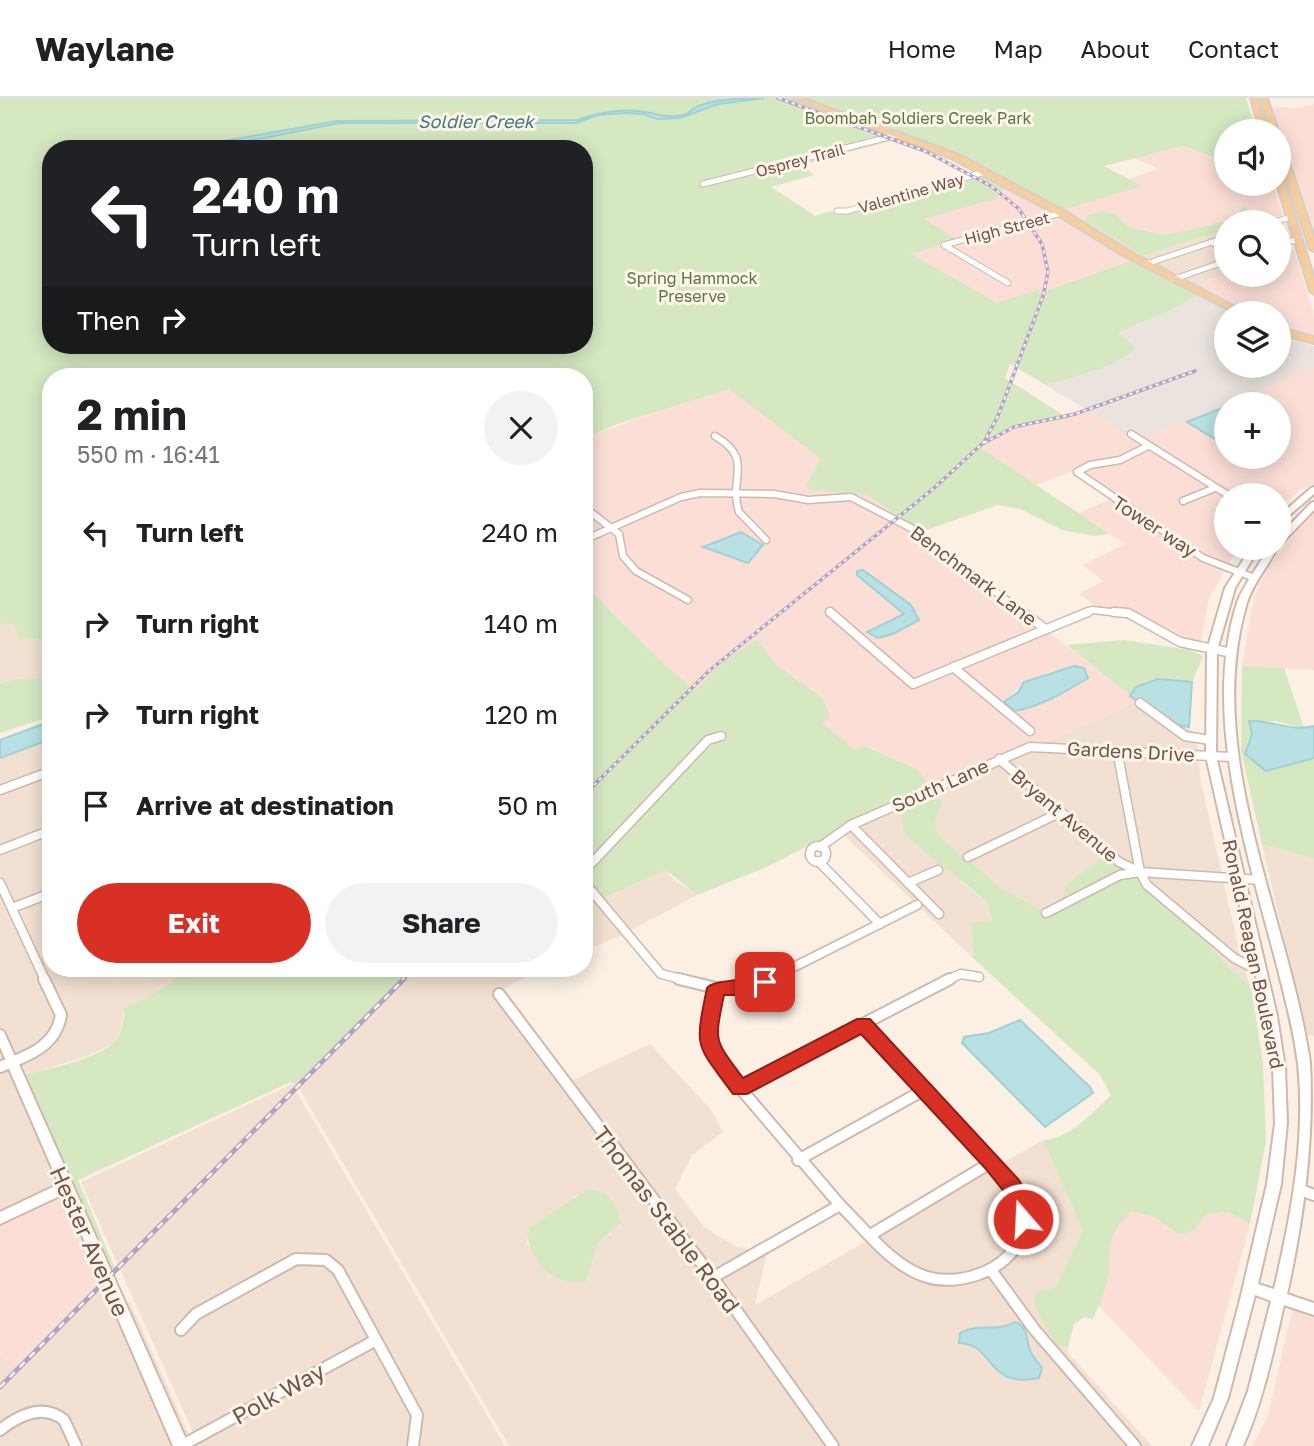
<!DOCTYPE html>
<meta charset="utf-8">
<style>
body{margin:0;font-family:"Golos Text",sans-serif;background:#f2f2f2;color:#202124;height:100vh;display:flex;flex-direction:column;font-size:26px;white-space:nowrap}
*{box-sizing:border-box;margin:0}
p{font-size:23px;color:#757577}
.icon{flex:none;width:38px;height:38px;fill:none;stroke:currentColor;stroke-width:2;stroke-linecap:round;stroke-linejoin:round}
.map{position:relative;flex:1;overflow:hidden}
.details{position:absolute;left:42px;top:270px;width:551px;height:609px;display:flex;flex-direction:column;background:#fff;border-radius:28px;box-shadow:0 4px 18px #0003}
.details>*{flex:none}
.banner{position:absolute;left:42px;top:42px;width:551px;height:214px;border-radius:28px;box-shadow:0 4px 18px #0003;background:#202124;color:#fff;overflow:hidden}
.tools{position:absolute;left:1214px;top:21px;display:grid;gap:14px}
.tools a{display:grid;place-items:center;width:77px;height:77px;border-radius:50%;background:#fff;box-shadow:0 4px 18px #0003;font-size:35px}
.pin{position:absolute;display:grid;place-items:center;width:60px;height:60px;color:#fff;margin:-30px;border-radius:14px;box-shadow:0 4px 10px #0006}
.me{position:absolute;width:77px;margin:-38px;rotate:341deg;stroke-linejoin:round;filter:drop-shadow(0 0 5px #0008)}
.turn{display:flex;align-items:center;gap:24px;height:147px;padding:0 35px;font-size:32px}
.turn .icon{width:91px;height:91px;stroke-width:2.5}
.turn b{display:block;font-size:49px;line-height:60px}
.then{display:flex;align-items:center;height:66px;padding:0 35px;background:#0003;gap:14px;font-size:26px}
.round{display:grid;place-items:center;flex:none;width:74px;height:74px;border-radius:37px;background:#f2f2f2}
.headline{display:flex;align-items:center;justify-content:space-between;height:119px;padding:0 35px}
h1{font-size:42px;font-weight:700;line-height:52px}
.cta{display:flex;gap:14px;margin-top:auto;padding:14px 35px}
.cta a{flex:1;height:80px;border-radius:42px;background:#d93025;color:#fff;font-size:28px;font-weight:700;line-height:80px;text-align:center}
.cta a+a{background:#f2f2f2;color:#202124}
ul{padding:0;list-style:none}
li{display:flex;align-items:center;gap:21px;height:91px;padding:0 35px}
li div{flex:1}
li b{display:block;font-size:26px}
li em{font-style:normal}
header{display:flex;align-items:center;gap:42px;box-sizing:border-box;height:98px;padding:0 35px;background:#fff;border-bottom:2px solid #e0e0e0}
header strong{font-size:33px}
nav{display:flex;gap:38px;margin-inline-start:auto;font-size:24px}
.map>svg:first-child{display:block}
</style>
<header>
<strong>Waylane</strong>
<nav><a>Home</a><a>Map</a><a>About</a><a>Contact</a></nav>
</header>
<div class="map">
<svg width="1314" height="1348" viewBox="0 0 1314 1348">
<rect width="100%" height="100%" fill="#fbf0e3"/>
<g fill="#f2e1d2" fill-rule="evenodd">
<path d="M 1227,131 L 1227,176 L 1195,187 L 1139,160 Z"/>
<path d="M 9,523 L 13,525 L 20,541 L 51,542 L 51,580 L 16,581 L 0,586 L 0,526 Z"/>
<path d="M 1138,603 L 1169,626 L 1189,629 L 1197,648 L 1201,684 L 1242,865 L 1251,889 L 1228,869 L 1187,822 L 1101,760 L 1090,769 L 1061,810 L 1047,815 L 1003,791 L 938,737 L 935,724 L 942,705 L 932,696 Z"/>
<path d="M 51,641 L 51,870 L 185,870 L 176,881 L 155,895 L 124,910 L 120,933 L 114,945 L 90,957 L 23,978 L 60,1088 L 0,1115 L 0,660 Z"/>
<path d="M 901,709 L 963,786 L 988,805 L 992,823 L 972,849 L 973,860 L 842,735 L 878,710 Z"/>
<path d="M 1262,746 L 1314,761 L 1314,938 L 1307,937 Z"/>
<path d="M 666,772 L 673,781 L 697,797 L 618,839 L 585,852 L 584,808 Z"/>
<path d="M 436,870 L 544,870 L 495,895 L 562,987 L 650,946 L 711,1012 L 723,1034 L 692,1057 L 675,1091 L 704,1129 L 737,1149 L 767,1155 L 755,1207 L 1043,1042 L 1083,1132 L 1055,1190 L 1057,1247 L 1068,1249 L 1068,1255 L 1152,1348 L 509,1348 L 298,989 L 402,884 ZM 577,1097 L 612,1135 L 597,1145 L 592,1154 L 537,1159 L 527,1146 L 529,1130 L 555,1116 ZM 1015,1224 L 1026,1234 L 1031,1255 L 1042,1270 L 1003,1278 L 982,1256 L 967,1245 L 984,1229 L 1002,1231 Z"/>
<path d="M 292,986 L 505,1348 L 199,1348 L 81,1084 Z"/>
<path d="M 104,1186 L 175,1348 L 0,1348 L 0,1257 L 17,1267 Z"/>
<path d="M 130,1204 L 194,1348 L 186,1348 L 124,1208 Z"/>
</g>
<g fill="#fbdfd7" fill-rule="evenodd">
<path d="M 1314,6 L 1314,129 L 1272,9 L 1298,10 Z"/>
<path d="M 1183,48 L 1219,63 L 1227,61 L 1227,86 L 1273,86 L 1283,117 L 1260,120 L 1257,115 L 1241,117 L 1217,126 L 1165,137 L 1129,129 L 1120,121 L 1137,155 L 1144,158 L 1139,160 L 1060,113 L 1140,88 L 1128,81 L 1159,71 L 1134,60 Z"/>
<path d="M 1012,90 L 1136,161 L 1001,208 L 909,155 L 916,117 Z"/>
<path d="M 1294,152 L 1314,216 L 1314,238 L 1279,229 L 1279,215 L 1251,215 L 1195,187 L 1227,176 L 1279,177 L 1279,157 Z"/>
<path d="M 1314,269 L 1314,386 L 1302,391 L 1279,408 L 1279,397 L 1227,397 L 1227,450 L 1238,450 L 1209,500 L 1201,543 L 1177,541 L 1123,513 L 1094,508 L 1079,495 L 1104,483 L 1082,467 L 1126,446 L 1078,415 L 1114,400 L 1073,373 L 1035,387 L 981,351 L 988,342 L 1018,329 L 1089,314 L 1135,342 L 1187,324 L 1215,341 L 1227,332 L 1227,359 L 1279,359 L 1279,306 L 1229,306 Z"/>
<path d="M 733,290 L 822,360 L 806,387 L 871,397 L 1138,603 L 932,696 L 917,671 L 866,648 L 855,652 L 821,625 L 823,620 L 798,581 L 775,565 L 757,541 L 725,562 L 695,592 L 656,559 L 585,485 L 584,340 L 705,296 ZM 863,472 L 911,507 L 918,522 L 893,536 L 878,540 L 868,534 L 905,516 ZM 1052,573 L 1087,580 L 1027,611 L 1014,613 L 1005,603 L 1024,584 Z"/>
<path d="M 1314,414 L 1314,572 L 1242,568 L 1254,499 L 1269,467 Z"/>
<path d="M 63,1094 L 104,1186 L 17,1267 L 0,1257 L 0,1124 Z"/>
<path d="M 1132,1113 L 1154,1119 L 1179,1137 L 1193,1133 L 1207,1116 L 1228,1114 L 1250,1126 L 1199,1313 L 1098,1207 L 1107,1184 L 1108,1149 L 1118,1124 Z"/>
<path d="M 1293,1208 L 1314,1215 L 1314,1348 L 1252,1348 L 1268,1318 Z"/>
</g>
<path fill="#eae3de" d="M 1199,196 L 1234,215 L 1227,215 L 1227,268 L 1279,268 L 1279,239 L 1314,248 L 1314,269 L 1198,320 L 1135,342 L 1046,287 L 1112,265 L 1121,233 L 1172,212 Z"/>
<g fill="#d5e8c2" fill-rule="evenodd">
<path d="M 0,0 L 792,0 L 843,18 L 834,22 L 890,43 L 802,67 L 814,77 L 771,89 L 815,118 L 831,113 L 836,116 L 983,74 L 1012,90 L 994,95 L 999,100 L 924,121 L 958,142 L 911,156 L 997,205 L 1040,191 L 1039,195 L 1136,161 L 1199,196 L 1172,212 L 1121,233 L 1119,236 L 1135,249 C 1126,267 1066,280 1046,287 L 1010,266 L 1005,280 L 1069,321 C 1039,325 1001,325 982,351 L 1110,436 L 1094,438 L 1062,432 L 1020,411 L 997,407 L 921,434 L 868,397 L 809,392 L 806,387 L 821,361 L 729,291 L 617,326 L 585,340 L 584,278 L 51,278 L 51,542 L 20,541 L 13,525 L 0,526 ZM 51,51 L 584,51 L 584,247 L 51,247 Z"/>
<path d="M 802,0 L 1246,0 L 1256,33 L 1227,33 L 1227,62 L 1222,63 L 1183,48 L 1104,68 L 1142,88 L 1060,113 L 913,39 Z"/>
<path d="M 1243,109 L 1257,115 L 1260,120 L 1246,124 L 1227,124 L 1227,131 L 1144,158 L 1085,123 L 1088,117 L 1102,113 L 1115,116 L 1129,129 L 1165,137 L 1232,122 L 1241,117 L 1239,114 Z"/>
<path d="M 584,485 L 656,559 L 695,592 L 725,562 L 757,541 L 775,565 L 823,601 L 830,618 L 822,625 L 855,652 L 865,648 L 917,671 L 942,705 L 935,724 L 938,737 L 1003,791 L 1047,815 L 1061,810 L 1066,787 L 1101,760 L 1119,765 L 1187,822 L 1228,869 L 1251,889 L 1263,965 L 1266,1043 L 1250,1126 L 1228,1114 L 1207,1116 L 1193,1133 L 1179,1137 L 1154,1119 L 1132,1113 C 1103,1137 1113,1152 1107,1184 C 1104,1196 1098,1209 1093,1221 L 1085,1219 L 1074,1226 L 1068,1249 L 1057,1247 L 1036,1211 L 1035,1195 L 1055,1190 L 1083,1132 L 1043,1042 C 1068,1042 1094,1014 1111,997 L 1100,977 L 973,860 L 972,825 L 992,823 L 988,805 L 904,736 L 901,710 L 878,710 L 842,735 L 811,746 L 769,768 L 697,797 L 666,772 L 585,808 Z"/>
<path d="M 1124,542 L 1190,552 L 1203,558 L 1192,584 C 1171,581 1145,578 1130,597 L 1067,547 Z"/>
<path d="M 1242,568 L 1284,570 L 1304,630 L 1276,623 L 1250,623 L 1252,636 L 1247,644 L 1270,673 L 1314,660 L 1314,761 L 1262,746 L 1241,653 Z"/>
<path d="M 51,580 L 51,618 L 0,635 L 0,586 L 16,581 Z"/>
<path d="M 185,870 L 436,870 L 402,884 L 298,989 L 291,984 L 78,1082 L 116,1173 L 111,1179 L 23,978 C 50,969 90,964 112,946 C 122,938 124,921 124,910 C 146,899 169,890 185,870 Z"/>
<path d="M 587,1092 L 605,1095 L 617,1110 L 621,1125 L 597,1146 L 586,1183 C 558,1194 521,1156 529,1130 Z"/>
</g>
<g fill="#b9e1e3" stroke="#9fd1d5" stroke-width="2">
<path d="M 764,0 L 718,6 L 680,20 L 657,21 L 643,16 L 625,15 L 598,17 L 576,25 L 340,25 L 216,49 L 180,51 L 337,23 L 577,22 C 597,15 616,11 638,13 C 657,15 668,22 687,16 C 699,1 745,0 764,0 Z"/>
<path d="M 1227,308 L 1227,332 L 1215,341 L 1187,324 Z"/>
<path d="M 741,434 L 763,447 L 748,465 L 703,449 Z"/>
<path d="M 863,472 L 911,507 L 919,522 L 893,536 L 878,540 L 867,534 L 904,516 L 857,477 L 857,473 Z"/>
<path d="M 1074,568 L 1084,570 L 1088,580 C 1065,594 1040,609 1014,613 L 1004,604 L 1018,594 L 1024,584 Z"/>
<path d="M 1158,581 L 1192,584 L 1189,629 L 1169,626 L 1130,598 L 1136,589 Z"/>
<path d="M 51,623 L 51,641 L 0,660 L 0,642 Z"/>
<path d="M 1249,623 C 1272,622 1292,634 1314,628 L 1314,660 L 1266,673 L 1245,656 L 1252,636 Z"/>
<path d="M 1020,922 L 1090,989 L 1093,995 L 1045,1029 L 962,945 L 964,939 L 989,935 Z"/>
<path d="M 1015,1224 C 1029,1229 1026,1243 1031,1255 C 1034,1260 1039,1266 1042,1270 L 1039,1280 C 984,1291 996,1246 959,1245 L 960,1235 C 979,1224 997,1235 1015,1224 Z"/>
</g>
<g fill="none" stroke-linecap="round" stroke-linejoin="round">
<g stroke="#ceb9ad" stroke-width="7">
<g id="street-far3">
<path d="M 703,86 L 897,37"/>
<path d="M 837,113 L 847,113 L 985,74"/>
<path d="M 1274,124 L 1291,119"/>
<path d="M 1211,144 L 1227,152"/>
<path d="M 1279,145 L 1298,142"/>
<path d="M 944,147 L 1061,115"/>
<path d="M 944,147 L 1008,185"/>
<path d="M 1146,166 L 1227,139"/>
<path d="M 1174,181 L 1227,163"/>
</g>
</g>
<g stroke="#ceb9ad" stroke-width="9">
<g id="street-far2">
<path d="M 1131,336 L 1228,397"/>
<path d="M 715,338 C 755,361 728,380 739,414 L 766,442"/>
<path d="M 1148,348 L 1120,362 L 1090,367 L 1077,374 L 1203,460 L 1252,479"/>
<path d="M 1183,403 L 1215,390"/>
<path d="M 584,409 L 619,436 L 623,458 L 636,473 L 688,502"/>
<path d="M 584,442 L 681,399 L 700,395 L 774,396 L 808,402 L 851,399 L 911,430 L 1025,516"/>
<path d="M 1083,516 L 1092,512 L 1129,516"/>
</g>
</g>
<g stroke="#ceb9ad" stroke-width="11">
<g id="street-far1">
<path d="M 830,514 L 913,586 L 1088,514"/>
<path d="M 1023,514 L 1044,530"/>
<path d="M 1114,514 L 1128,515 L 1180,544 L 1232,555"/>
<path d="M 953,569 L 1030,633"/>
<path d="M 1140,605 L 1185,638 L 1210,642"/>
<path d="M 1117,652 L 1140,774"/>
<path d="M 999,661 L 1119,764 L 1140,774 L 1147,787 L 1234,860 L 1261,874"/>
<path d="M 0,692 L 51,673"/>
<path d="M 851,727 L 939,816"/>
<circle cx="818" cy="756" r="8"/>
<path d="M 820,749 L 851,727 L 1030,649 L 1231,659"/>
<path d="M 0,752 L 51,732"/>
<path d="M 968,759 L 1059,715"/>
<path d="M 818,763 L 880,826"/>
<path d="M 0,785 L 45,882"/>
<path d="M 908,785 L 938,772"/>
<path d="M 12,810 L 51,795"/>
<path d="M 1046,815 L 1120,777 L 1140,774 L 1261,782"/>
<path d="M 686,882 L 661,876 L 585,785 L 588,769 L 708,642 L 721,638"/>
<path d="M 768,882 L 917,807"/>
<path d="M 947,882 L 961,876 L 979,879"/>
</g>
</g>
<g stroke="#ceb9ad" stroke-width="14">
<g id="street">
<path d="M 679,881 L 716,890 C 706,939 708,951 740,990"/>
<path d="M 716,890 L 746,890 L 772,881"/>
<path d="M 499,896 L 718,1187 L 833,1348"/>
<path d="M 863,926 L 950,881"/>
<path d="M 0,937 L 12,964"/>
<path d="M 0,969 C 27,958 56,949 61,917 L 44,881"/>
<path d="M 798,1062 L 924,992"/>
<path d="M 1301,1092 L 1314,1097"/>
<path d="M 840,1107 L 740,990 L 863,926 L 992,1064 L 872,1136"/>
<path d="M 991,1172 L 1034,1231 L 1135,1348"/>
<path d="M 719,1176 L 840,1107 C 866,1132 891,1168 927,1179 C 967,1191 1031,1164 1022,1114 C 1019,1094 1005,1079 992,1064"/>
<path d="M 181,1232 L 196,1216 L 296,1161 L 326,1162 L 338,1172 L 417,1317 L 413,1348"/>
<path d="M 0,1332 C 19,1317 43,1305 64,1322 L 76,1348"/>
<path d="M 181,1348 L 376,1242"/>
</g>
</g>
<g stroke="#d1b8ab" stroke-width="4">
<g id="secondary">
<path d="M 1314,389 L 1314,396 L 1279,426 L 1279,418 L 1311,390 Z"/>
<path d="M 1314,404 L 1314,412 L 1282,445 L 1279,446 L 1279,438 L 1311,405 Z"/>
<path d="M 1251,450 L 1259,450 L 1235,490 L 1217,552 L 1216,658 L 1277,918 L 1285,970 L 1287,1025 L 1281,1086 L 1258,1186 L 1274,1191 C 1291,1118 1306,1041 1298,966 C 1294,933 1285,900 1277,868 C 1248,757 1201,617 1237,505 C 1243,488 1260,465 1269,450 L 1277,450 C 1269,467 1252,487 1247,505 C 1202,654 1288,817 1310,964 C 1314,1040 1304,1121 1287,1196 L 1314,1205 L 1314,1217 L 1284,1207 C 1273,1255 1263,1303 1243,1348 L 1227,1348 L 1248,1293 L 1271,1203 L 1255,1197 L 1228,1300 L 1208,1348 L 1192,1348 L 1214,1300 L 1239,1206 L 1267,1086 L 1275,1025 L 1273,970 L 1265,918 L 1206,658 L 1207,552 L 1225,490 Z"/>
<path d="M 12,959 L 16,960 L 18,964 L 189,1348 L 173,1348 L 64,1096 L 0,1126 L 0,1114 L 59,1086 L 6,964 L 8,960 Z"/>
</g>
</g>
<g stroke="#d8cfcc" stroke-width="4">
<g id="primary">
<path d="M 792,0 L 801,0 L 959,57 L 1064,113 L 1127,152 L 1246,215 L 1236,215 L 1121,156 L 1058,117 L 953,61 Z"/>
<path d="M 1251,0 L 1257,0 L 1267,33 L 1260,33 Z"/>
<path d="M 1261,0 L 1267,0 L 1278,33 L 1271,33 Z"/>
<path d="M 1279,44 L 1283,46 L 1314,139 L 1314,153 L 1310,151 L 1279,58 Z"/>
<path d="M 1279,79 L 1283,81 L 1314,180 L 1314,196 L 1310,193 L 1277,86 L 1279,86 Z"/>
<path d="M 1279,230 L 1314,239 L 1314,245 L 1279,236 Z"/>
</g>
</g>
<use href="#street-far3" stroke="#fff" stroke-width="5"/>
<use href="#street-far2" stroke="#fff" stroke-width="6"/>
<use href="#street-far1" stroke="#fff" stroke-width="8"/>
<use href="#street" stroke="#fff" stroke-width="10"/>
<use href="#secondary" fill="#fff" fill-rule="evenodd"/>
<use href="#primary" fill="#f7ce9e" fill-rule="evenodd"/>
<g stroke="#b1a3c4" stroke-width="3.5">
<g id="rail-far1">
<path d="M 984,345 L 1014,329 L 1075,316 L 1195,273"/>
<path d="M 584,697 L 710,572 L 933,391 L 984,344 L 998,318 L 1043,198 L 1048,174 L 1042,146 L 1019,111 L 991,88 L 925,53 L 778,0"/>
<path d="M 402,882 L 414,870"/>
</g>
</g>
<g stroke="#b1a3c4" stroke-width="5">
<path id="rail" d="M 0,1289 L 404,881"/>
</g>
<use href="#rail-far1" stroke="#fef4e9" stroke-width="2" stroke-dasharray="3.5" stroke-linecap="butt"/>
<use href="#rail" stroke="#fef4e9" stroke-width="2.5" stroke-dasharray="7" stroke-linecap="butt"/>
</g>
<path fill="#d93025" stroke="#8d1f18" stroke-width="2" d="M 765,877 L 774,884 L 771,889 L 746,897 L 724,897 C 714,945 714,941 743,980 L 857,921 L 870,921 L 1019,1082 C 1026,1096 1038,1113 1031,1128 L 1023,1130 L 1016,1128 L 1005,1095 L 985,1070 L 861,936 L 747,996 L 733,996 C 696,945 694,953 707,890 C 712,882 750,882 765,877 Z"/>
<g text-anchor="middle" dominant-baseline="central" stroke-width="6" stroke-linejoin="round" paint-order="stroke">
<g font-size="16" fill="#577842" stroke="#fef4e9">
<text x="918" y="20">Boombah Soldiers Creek Park</text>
<text x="692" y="180">Spring Hammock<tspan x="692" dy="18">Preserve</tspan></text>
</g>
<g font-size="16" fill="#72554a" stroke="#fef4e9">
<text transform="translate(800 62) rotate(-15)">Osprey Trail</text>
<text transform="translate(911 95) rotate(-16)">Valentine Way</text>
<text transform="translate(1007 130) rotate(-15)">High Street</text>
</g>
<g font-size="18" font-style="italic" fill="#42797e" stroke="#fef4e9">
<text x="476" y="23">Soldier Creek</text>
</g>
<g font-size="19" fill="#72554a" stroke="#fef4e9">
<text transform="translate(1155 428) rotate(33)">Tower way</text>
<text transform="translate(974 477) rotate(37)">Benchmark Lane</text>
<text transform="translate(1131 653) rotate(3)">Gardens Drive</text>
<text transform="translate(940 687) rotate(-24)">South Lane</text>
<text transform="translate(1065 717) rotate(40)">Bryant Avenue</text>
<text transform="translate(1254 856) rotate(78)">Ronald Reagan Boulevard</text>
</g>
<g font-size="23" fill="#72554a" stroke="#fef4e9">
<text transform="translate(667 1121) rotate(53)">Thomas Stable Road</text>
<text transform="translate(90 1143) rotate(66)">Hester Avenue</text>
<text transform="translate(278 1295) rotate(-29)">Polk Way</text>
</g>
</g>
</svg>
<div class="tools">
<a><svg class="icon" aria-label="sound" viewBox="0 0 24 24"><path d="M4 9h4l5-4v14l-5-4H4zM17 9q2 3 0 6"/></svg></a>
<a><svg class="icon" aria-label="search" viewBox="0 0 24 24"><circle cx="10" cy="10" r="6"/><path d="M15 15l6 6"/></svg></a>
<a><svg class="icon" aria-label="layers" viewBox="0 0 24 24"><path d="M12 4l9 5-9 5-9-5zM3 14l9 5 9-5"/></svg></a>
<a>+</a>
<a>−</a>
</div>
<div class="pin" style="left:765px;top:884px;background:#d93025"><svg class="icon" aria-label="arrive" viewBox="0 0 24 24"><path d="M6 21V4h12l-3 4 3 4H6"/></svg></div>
<svg class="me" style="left:1023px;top:1121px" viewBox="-20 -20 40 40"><circle r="17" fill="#d93025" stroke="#fff" stroke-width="3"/><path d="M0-11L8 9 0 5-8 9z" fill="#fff"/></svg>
<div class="banner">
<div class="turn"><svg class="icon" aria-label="left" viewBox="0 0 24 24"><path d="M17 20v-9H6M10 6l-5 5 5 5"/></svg><div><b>240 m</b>Turn left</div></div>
<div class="then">Then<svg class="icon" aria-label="right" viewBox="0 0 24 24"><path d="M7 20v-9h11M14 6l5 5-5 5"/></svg></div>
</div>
<section class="details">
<div class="headline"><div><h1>2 min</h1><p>550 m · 16:41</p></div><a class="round"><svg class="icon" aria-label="close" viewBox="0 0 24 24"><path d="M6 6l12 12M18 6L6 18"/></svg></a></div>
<ul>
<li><svg class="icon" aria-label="left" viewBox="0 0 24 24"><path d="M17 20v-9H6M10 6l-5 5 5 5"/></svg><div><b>Turn left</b></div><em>240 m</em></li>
<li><svg class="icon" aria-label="right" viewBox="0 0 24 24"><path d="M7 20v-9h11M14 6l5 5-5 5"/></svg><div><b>Turn right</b></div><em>140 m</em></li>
<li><svg class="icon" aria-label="right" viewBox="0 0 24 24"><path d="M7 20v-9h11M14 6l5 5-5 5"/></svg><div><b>Turn right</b></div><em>120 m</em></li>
<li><svg class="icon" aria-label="arrive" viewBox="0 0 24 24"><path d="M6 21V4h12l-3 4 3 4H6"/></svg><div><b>Arrive at destination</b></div><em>50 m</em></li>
</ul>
<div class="cta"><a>Exit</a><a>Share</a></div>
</section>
</div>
